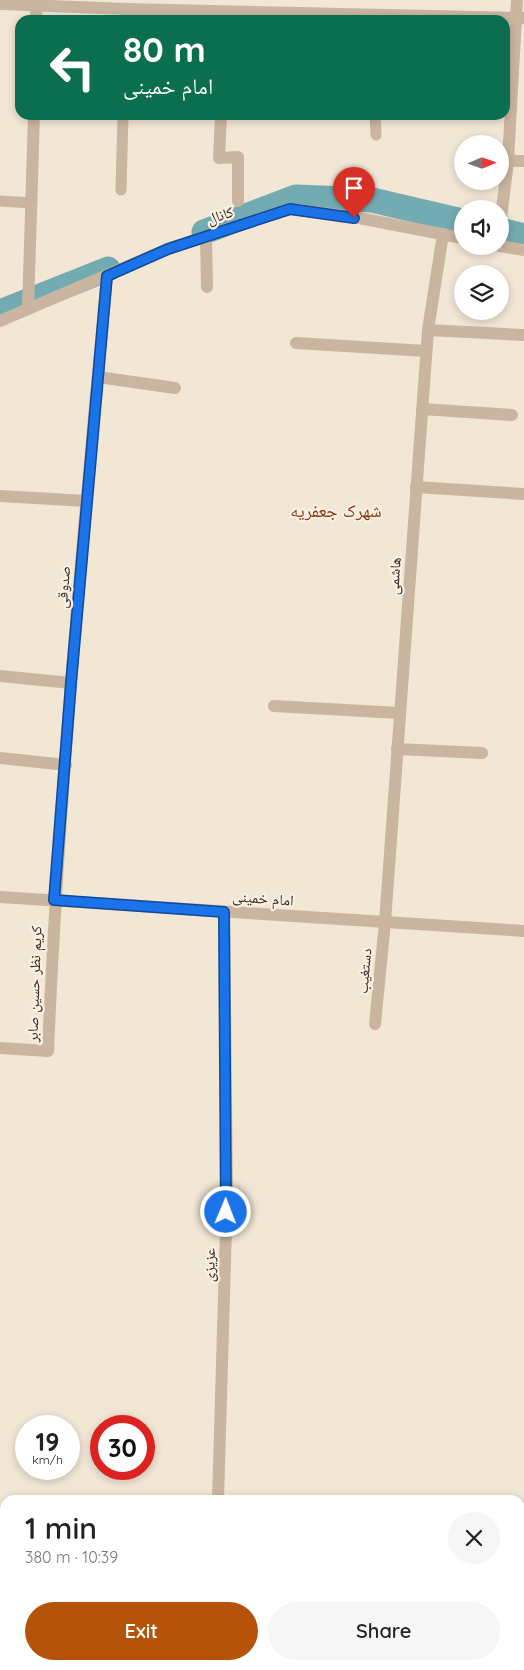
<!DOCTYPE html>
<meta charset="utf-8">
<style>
body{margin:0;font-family:Quicksand,"Noto Naskh Arabic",sans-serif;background:#f6f6f6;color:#222;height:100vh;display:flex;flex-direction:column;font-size:19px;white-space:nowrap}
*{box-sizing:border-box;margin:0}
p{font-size:16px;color:#767676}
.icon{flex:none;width:28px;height:28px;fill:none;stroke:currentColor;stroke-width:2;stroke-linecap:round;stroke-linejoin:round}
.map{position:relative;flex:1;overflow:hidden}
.panel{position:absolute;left:0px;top:1495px;width:525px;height:175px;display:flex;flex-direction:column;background:#fff;border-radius:15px 15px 0 0;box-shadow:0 2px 8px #0003}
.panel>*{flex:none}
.top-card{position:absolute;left:15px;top:15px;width:495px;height:105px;border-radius:15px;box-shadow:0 2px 8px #0003;background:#0b6e4f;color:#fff;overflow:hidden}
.needle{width:32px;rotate:88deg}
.tools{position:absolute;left:454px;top:135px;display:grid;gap:10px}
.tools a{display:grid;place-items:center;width:55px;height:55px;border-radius:50%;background:#fff;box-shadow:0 2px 8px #0003;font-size:25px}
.speed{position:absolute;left:15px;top:1415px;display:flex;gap:10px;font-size:25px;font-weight:700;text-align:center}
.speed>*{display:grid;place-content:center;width:65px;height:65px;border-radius:50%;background:#fff;box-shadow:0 2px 8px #0003;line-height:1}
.speed small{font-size:12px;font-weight:400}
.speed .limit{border:8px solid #d22;background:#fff;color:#111}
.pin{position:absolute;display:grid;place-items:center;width:42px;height:42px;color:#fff;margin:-51px -21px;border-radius:50% 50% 50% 0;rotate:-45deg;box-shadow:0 0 5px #0007}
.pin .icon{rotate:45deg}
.me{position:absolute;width:55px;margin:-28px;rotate:1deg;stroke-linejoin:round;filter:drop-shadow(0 0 4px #0008)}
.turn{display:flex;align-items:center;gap:18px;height:105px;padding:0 25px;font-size:22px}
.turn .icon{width:65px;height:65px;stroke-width:2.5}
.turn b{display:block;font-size:35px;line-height:42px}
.round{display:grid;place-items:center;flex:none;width:52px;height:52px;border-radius:26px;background:#f6f6f6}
.overview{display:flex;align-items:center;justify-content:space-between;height:85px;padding:0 25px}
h1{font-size:30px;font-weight:600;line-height:38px}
.cta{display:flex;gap:10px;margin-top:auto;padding:10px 25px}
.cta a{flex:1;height:58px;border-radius:30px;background:#b45309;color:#fff;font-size:20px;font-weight:600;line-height:58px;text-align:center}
.cta a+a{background:#f6f6f6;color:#222}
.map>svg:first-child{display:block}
</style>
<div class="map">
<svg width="524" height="1670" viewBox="0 0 524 1670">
<rect width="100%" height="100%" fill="#f2e6d5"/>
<path fill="#b0c194" d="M 520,1641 L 524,1641 L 524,1670 L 200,1670 L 238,1665 L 520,1665 Z"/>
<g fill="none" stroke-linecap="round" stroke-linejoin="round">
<g stroke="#72abb1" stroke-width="25">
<path d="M 500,230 L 524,236"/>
<path d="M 204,232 L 296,197 L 372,200 L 462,221"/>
<path d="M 0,312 L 108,269"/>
</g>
<g stroke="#cab6a0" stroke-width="11">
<path d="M 126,20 L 127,9"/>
<path d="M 375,115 L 376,135"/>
<path d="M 121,190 L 123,115"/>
<path d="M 0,201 L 32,203"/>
</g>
<g stroke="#cab6a0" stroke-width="12">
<path d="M 0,4 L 127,9 L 524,18"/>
<path d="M 36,20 L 37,0"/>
<path d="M 221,115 L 219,158 L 238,157 L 238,201"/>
<path d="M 508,161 L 524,161"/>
<path d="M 500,226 L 508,161 L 517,0"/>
<path d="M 206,237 L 207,287"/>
<path d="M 500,246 L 524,250"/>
<path d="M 28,309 L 34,115"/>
<path d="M 0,321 L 168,249 L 290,209 L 354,217 L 462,238"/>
<path d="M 428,330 L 524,335"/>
<path d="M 296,343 L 426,351"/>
<path d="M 98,377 L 175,388"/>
<path d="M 422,409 L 512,415"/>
<path d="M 416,487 L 524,494"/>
<path d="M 0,496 L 87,501"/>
<path d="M 0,676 L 71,683"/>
<path d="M 274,706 L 400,713"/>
<path d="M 397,749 L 482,753"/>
<path d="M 0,758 L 66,765"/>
<path d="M 375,1024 L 385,922 L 428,330 L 443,234"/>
<path d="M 0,1048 L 48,1051 C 59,792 83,534 107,276"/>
<path d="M 218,1500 L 227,1193 L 224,912"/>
<path d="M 212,1670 L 213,1665"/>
</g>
<g stroke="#cab6a0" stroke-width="12">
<path d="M 0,897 L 524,931"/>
<path d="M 520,1568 L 524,1568"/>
<path d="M 520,1613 L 524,1613"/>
<path d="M 0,1617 L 5,1617"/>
<path d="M 0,1664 L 5,1663"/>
</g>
</g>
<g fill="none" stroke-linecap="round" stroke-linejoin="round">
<g stroke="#114b97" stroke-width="12">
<path id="route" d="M 226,1212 L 224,912 L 54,900 L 71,683 L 107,276 L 168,249 L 290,209 L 354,218"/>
</g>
<use href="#route" stroke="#1a73e8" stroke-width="9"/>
</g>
<g text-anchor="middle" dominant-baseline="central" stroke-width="4.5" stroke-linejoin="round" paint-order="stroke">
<g font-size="15" fill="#342a24" stroke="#faf0e1">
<text transform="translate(220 215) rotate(-18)">کانال</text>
<text transform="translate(394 576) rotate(-86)">هاشمی</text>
<text transform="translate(63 587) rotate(-85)">صدوقی</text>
<text transform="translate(263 898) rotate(4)">امام خمینی</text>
<text transform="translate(364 971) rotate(-85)">دستغیب</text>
<text transform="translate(34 984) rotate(-88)">کریم نظر حسین صابر</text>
<text transform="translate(209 1265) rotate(-88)">عزیزی</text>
</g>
<g font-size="18" fill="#883818" stroke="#faf0e1">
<text x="336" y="510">شهرک جعفریه</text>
</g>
</g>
</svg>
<div class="tools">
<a><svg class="needle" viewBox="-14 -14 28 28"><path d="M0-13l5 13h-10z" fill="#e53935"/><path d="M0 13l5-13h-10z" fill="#767676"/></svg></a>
<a><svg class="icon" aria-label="sound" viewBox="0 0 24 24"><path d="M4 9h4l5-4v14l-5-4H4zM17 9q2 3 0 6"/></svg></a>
<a><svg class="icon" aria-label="layers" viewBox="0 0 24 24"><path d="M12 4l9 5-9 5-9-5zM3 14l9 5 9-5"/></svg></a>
</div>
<div class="speed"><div>19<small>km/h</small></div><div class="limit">30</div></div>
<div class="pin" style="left:354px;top:218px;background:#d93025"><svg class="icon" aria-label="arrive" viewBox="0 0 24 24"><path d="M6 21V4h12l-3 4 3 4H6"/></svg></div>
<svg class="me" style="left:226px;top:1212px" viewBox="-20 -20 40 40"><circle r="17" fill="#1a73e8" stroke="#fff" stroke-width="3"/><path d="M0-11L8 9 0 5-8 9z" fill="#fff"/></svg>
<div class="top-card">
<div class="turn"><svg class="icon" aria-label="left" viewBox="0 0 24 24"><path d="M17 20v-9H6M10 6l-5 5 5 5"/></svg><div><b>80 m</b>امام خمینی</div></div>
</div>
<section class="panel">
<div class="overview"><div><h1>1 min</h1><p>380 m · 10:39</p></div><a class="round"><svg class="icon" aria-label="close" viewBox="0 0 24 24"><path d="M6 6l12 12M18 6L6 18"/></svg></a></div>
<div class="cta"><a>Exit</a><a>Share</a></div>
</section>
</div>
